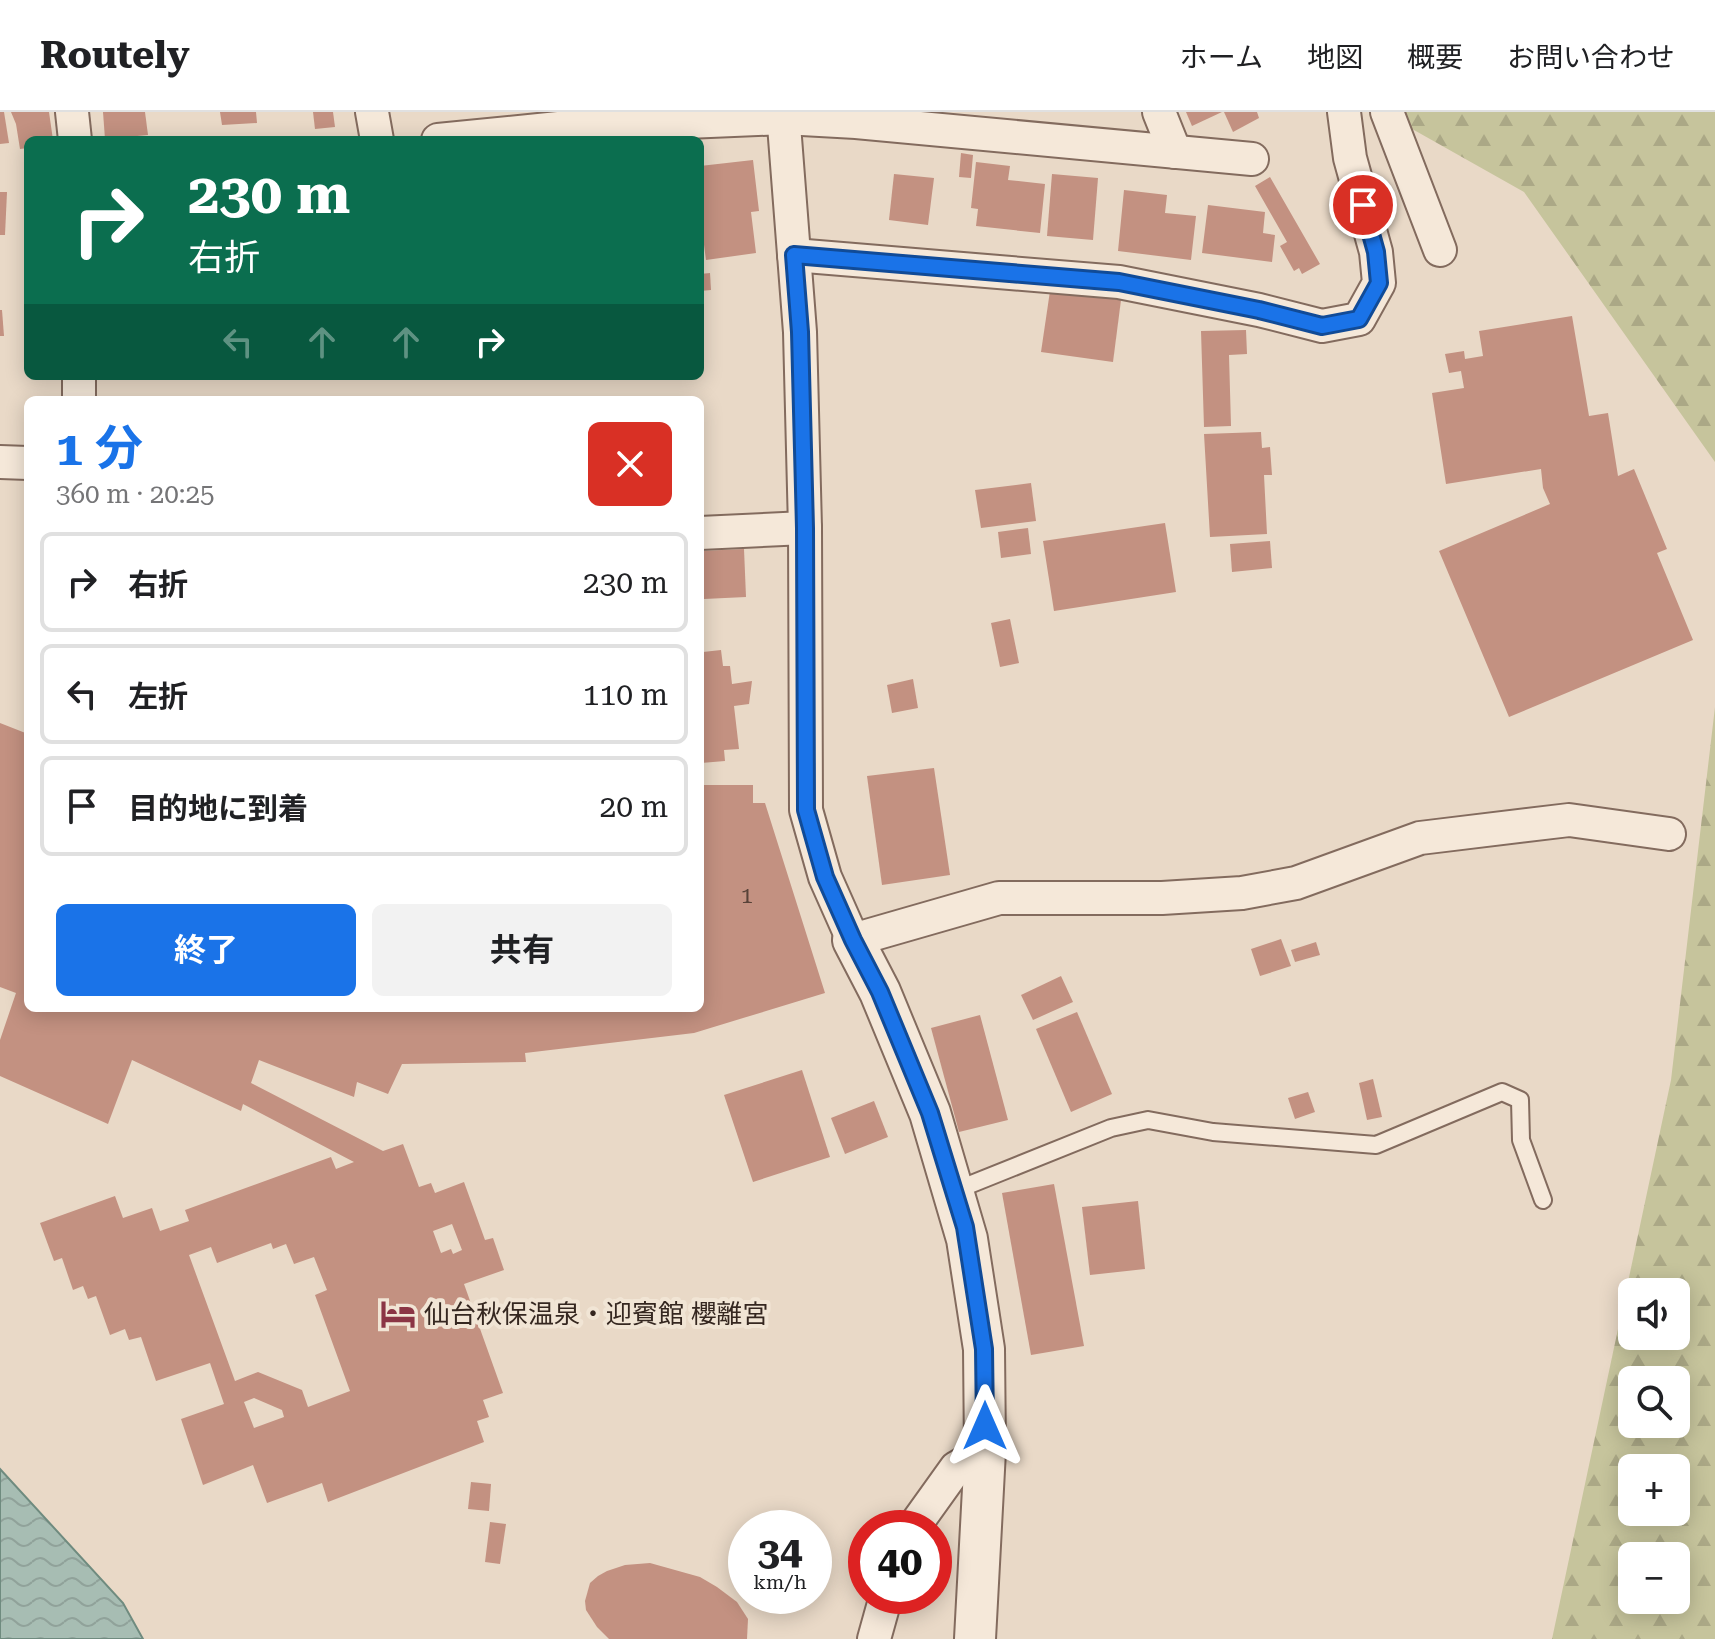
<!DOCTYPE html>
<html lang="ja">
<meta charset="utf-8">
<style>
body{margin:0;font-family:"Roboto Serif","Noto Sans JP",serif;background:#f2f2f2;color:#202124;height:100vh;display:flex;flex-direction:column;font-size:30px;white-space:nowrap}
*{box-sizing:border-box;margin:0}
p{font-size:26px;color:#757577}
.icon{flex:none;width:44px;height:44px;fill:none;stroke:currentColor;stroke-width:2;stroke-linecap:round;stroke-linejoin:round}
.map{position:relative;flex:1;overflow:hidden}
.panel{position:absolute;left:24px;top:284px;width:680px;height:616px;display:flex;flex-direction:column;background:#fff;border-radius:12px;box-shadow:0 4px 20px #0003}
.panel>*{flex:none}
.top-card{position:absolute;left:24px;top:24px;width:680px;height:244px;border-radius:12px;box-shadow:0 4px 20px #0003;background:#0b6e4f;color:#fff;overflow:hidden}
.buttons{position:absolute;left:1618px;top:1166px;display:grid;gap:16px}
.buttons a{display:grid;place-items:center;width:72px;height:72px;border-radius:12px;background:#fff;box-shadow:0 4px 20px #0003;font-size:40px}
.speed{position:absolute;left:728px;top:1398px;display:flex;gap:16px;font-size:40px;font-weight:700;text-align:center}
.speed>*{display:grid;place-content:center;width:104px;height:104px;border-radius:50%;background:#fff;box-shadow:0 4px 20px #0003;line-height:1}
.speed small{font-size:20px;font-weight:400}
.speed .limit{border:12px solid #d22;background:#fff;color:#111}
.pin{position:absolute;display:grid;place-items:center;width:68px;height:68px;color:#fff;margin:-34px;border:4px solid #fff;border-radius:50%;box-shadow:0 2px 8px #0007}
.me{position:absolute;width:88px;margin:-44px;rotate:0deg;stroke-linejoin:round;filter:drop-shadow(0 0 6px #0008)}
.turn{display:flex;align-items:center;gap:28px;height:168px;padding:0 32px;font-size:36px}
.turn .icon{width:104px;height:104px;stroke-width:2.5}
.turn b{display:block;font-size:56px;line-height:68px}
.lanes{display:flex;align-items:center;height:76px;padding:0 32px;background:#0003;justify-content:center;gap:40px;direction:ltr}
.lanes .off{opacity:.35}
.round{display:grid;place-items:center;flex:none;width:84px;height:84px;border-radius:12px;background:#f2f2f2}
.summary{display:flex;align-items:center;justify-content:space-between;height:136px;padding:0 32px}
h1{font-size:48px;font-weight:700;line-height:60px;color:#1a73e8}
.cta{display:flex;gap:16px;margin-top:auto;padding:16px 32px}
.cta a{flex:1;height:92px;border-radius:12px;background:#1a73e8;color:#fff;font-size:32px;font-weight:700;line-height:92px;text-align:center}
.cta a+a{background:#f2f2f2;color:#202124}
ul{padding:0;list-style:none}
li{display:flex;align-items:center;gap:24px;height:100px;margin:0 16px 12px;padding:0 16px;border:4px solid #e0e0e0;border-radius:12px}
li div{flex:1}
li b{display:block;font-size:30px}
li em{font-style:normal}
header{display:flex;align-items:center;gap:48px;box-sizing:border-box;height:112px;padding:0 40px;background:#fff;border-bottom:2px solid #e0e0e0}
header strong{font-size:38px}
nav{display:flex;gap:44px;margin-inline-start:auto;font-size:28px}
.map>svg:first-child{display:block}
</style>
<header>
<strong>Routely</strong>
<nav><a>ホーム</a><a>地図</a><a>概要</a><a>お問い合わせ</a></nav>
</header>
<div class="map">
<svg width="1715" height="1527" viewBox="0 0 1715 1527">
<defs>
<pattern id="forest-firs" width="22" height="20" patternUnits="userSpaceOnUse" patternTransform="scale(2)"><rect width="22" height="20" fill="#c6c49c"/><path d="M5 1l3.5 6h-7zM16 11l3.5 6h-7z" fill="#aba886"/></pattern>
<pattern id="water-waves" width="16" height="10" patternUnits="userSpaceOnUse" patternTransform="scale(2)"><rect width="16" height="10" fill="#a7bdb3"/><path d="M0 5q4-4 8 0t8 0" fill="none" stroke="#90a29a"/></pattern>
</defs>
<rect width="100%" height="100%" fill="#e9d9c7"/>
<g fill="url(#forest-firs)" fill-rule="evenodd">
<path d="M 1382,0 L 1715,0 L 1715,350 L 1524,80 Z"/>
<path d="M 1715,595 L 1715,1527 L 1552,1527 L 1671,968 ZM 1632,1180 L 1676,1180 L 1676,1224 L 1632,1224 ZM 1632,1268 L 1676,1268 L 1676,1312 L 1632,1312 ZM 1632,1356 L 1676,1356 L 1676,1400 L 1632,1400 ZM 1632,1444 L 1676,1444 L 1676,1488 L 1632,1488 Z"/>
</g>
<path fill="url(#water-waves)" stroke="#6f8b7f" stroke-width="2" d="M 0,1357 L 123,1491 L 143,1527 L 0,1527 Z"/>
<g fill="#c39181" fill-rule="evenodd">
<path d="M 0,0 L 4,0 L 9,31 L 0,32 Z"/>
<path d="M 11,0 L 49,0 L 53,28 L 28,28 L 28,36 L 20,37 L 16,12 Z"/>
<path d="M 103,0 L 145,0 L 148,23 L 105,27 Z"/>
<path d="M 220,0 L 256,0 L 257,11 L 222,13 Z"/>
<path d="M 313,0 L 333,0 L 335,15 L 315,17 Z"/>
<path d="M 1186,0 L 1222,0 L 1192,14 Z"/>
<path d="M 1224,0 L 1257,0 L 1259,6 L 1233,20 Z"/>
<path d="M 961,41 L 973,43 L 971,66 L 959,65 Z"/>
<path d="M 753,48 L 759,99 L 751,100 L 756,141 L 706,148 L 700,102 L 700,54 Z"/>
<path d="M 976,50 L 1010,54 L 1008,68 L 1045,72 L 1040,121 L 976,114 L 978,97 L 971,96 Z"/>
<path d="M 894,62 L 934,66 L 928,113 L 889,108 Z"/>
<path d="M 1052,62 L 1098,66 L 1093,128 L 1047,124 Z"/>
<path d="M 1270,65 L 1320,152 L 1302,162 L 1299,156 L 1294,159 L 1280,134 L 1287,130 L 1255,74 Z"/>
<path d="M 1124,78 L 1167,83 L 1165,101 L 1196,104 L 1191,148 L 1118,139 Z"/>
<path d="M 0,80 L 7,80 L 5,123 L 0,123 Z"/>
<path d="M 1208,93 L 1265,100 L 1263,121 L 1275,123 L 1272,150 L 1202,141 Z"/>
<path d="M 710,161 L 711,178 L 700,179 L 700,162 Z"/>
<path d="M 1050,179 L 1121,188 L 1113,250 L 1041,240 Z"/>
<path d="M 0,198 L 2,198 L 4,224 L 0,224 Z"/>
<path d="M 1572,204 L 1589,304 L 1608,301 L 1618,364 L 1634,357 L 1667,437 L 1657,441 L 1693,528 L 1509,605 L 1439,439 L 1550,392 L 1543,376 L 1541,357 L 1446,372 L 1432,281 L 1464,276 L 1461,259 L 1449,261 L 1445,242 L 1464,239 L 1465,247 L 1483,244 L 1479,219 Z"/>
<path d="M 1246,218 L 1247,242 L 1229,243 L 1231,314 L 1204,315 L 1201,219 Z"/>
<path d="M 1261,320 L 1262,336 L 1270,335 L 1272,363 L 1264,363 L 1267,422 L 1210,425 L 1204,322 Z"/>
<path d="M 1031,371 L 1036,409 L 981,416 L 975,378 Z"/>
<path d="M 1165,411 L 1176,480 L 1054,499 L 1043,429 Z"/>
<path d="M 1028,416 L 1031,442 L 1001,446 L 998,420 Z"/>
<path d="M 1270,429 L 1272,456 L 1232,460 L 1230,432 Z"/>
<path d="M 744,437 L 746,485 L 704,487 L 701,439 Z"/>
<path d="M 1010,507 L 1019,551 L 1000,555 L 991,511 Z"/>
<path d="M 700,529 L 702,529 L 703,540 L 721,538 L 723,554 L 730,554 L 732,572 L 752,569 L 749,592 L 734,594 L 739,637 L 724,638 L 725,649 L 701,651 Z"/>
<path d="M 913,567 L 918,596 L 892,601 L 887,573 Z"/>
<path d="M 0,611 L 28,622 L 28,896 L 700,896 L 700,673 L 753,673 L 753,691 L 765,691 L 825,881 L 694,921 L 525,941 L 526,950 L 402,952 L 388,982 L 357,970 L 354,985 L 259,948 L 251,971 L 383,1039 L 403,1032 L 419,1075 L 431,1071 L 435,1081 L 464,1070 L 485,1128 L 493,1126 L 504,1158 L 464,1172 L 503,1281 L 483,1288 L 489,1305 L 477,1309 L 484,1330 L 328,1390 L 322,1371 L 267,1391 L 253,1353 L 203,1373 L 181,1307 L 224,1292 L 210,1251 L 156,1269 L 141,1225 L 129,1228 L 125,1217 L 110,1223 L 96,1184 L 88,1187 L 83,1174 L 73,1178 L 62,1146 L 54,1149 L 40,1111 L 115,1084 L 123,1106 L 152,1096 L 160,1119 L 189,1109 L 185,1098 L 331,1045 L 336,1057 L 354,1050 L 243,992 L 241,999 L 132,948 L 108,1012 L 0,964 L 0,928 L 16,881 L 0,875 ZM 452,1112 L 462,1138 L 453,1142 L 451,1137 L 441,1141 L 433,1119 ZM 271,1131 L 273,1137 L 286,1132 L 294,1152 L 314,1145 L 327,1178 L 315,1183 L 350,1279 L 308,1295 L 302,1278 L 258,1260 L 235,1269 L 189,1143 L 211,1135 L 217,1151 ZM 254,1286 L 282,1298 L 284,1305 L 254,1316 L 244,1290 Z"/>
<path d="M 934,656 L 950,763 L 882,773 L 867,664 Z"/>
<path d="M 1281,827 L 1291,854 L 1260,864 L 1251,837 Z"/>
<path d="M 1316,830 L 1320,843 L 1295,850 L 1291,838 Z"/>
<path d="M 1061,864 L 1073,890 L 1033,908 L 1021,883 Z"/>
<path d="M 1077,900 L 1112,982 L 1071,1000 L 1036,917 Z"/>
<path d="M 980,903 L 1008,1008 L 959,1020 L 931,916 Z"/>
<path d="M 802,958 L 830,1045 L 753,1070 L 724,983 Z"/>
<path d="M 1373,967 L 1382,1005 L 1367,1008 L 1359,971 Z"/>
<path d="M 1308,980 L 1315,1000 L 1295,1007 L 1288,986 Z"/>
<path d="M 874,989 L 888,1025 L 845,1042 L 831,1006 Z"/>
<path d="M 1054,1072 L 1084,1234 L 1031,1243 L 1002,1081 Z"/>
<path d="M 1138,1089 L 1145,1157 L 1090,1163 L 1082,1095 Z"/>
<path d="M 471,1370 L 491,1372 L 489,1399 L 468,1397 Z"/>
<path d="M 490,1410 L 506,1412 L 500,1452 L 485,1450 Z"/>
<path d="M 650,1451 L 700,1465 L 717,1475 L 737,1490 L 748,1507 L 747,1527 L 609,1527 L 597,1515 L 586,1498 L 585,1489 L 590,1471 L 598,1464 L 607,1459 L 625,1453 Z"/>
</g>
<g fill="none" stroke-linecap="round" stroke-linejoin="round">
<g stroke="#836b5e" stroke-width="20">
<path id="service" d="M 954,1079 L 1111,1016 L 1148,1008 L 1213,1020 L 1376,1033 L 1502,980 L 1520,988 L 1521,1028 L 1543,1088"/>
</g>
<g stroke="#836b5e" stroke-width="36">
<g id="minor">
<path d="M 72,0 L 75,28"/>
<path d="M 372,0 L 377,28"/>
<path d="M 783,0 L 800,220 L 805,416 L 806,698 L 825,765 L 853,828 L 999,786 L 1162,786 L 1242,781 L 1296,771 L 1420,726 L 1569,708 L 1669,722"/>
<path d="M 1159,0 L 1175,40"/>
<path d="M 1387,0 L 1440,138"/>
<path d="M 438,28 L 568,15 L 784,6 L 856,10 L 1252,47"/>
<path d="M 794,143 L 1119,170 L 1259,198 L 1322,214 L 1359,207 L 1379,171 L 1376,140 L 1350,46 L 1344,0"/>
<path d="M 79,288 L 79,264"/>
<path d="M 0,350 L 28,351"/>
<path d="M 700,421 L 805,416"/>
<path d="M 913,1416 L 956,1356 L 985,1339"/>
<path d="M 874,1527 L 886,1484"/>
</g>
</g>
<g stroke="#836b5e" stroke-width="44">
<path id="tertiary" d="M 853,828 L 880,880 L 930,1001 L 967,1127 L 984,1237 L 985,1339 L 975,1527"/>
</g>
<use href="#service" stroke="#f5e8d9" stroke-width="16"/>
<use href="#minor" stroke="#f5e8d9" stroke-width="32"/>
<use href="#tertiary" stroke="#f5e8d9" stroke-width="40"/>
</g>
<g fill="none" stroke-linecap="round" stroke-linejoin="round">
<g stroke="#114b97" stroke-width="20">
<path id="route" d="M 985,1314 L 984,1237 L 965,1115 L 930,1001 L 880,880 L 853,828 L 825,765 L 806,698 L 805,416 L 800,220 L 794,143 L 1119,170 L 1259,198 L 1322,214 L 1359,207 L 1379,171 L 1376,140 L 1363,93"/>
</g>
<use href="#route" stroke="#1a73e8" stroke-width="14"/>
</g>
<defs>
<g id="hotel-bare" transform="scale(2.76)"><path d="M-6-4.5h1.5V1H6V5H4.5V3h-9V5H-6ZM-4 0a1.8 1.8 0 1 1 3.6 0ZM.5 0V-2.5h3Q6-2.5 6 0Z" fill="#8b3544" stroke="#f1e5d5" stroke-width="2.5" paint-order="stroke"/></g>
</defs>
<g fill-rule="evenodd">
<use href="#hotel-bare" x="398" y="1202"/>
</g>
<g text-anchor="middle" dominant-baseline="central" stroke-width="8" stroke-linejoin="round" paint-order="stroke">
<g font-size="22" fill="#584238">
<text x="747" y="783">1</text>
</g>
<g font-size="26" fill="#352720" stroke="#f1e5d5" text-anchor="start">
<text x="424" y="1202">仙台秋保温泉・迎賓館 櫻離宮</text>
</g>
</g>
</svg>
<div class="buttons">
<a><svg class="icon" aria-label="sound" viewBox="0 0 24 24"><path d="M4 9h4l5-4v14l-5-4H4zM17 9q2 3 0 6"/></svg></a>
<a><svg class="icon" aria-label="search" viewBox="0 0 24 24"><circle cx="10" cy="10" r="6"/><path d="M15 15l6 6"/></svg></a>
<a>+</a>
<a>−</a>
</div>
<div class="speed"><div>34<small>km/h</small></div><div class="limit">40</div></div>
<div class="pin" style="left:1363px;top:93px;background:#d93025"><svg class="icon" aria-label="arrive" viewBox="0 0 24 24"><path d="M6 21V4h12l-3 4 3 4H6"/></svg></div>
<svg class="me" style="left:985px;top:1314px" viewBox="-20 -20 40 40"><path d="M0-17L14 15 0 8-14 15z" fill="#1a73e8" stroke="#fff" stroke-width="4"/></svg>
<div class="top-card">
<div class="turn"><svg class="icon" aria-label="right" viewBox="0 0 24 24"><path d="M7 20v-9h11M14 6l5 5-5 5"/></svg><div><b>230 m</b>右折</div></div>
<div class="lanes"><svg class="icon off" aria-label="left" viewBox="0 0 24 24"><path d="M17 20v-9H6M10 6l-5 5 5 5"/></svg><svg class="icon off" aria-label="ahead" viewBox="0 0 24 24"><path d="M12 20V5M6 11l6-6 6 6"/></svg><svg class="icon off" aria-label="ahead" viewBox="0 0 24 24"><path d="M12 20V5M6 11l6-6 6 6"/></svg><svg class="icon" aria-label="right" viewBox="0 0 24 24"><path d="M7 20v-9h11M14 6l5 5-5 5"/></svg></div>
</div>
<section class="panel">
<div class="summary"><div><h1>1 分</h1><p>360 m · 20:25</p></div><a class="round" style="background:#d93025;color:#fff"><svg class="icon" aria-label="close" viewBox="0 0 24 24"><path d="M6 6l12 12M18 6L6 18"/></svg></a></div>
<ul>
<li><svg class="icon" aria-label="right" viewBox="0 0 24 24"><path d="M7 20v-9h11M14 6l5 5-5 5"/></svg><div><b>右折</b></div><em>230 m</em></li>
<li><svg class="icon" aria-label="left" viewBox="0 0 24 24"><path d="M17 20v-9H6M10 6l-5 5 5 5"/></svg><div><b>左折</b></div><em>110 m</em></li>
<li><svg class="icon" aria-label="arrive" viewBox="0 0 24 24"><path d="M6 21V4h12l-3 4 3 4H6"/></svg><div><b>目的地に到着</b></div><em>20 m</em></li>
</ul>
<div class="cta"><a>終了</a><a>共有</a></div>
</section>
</div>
